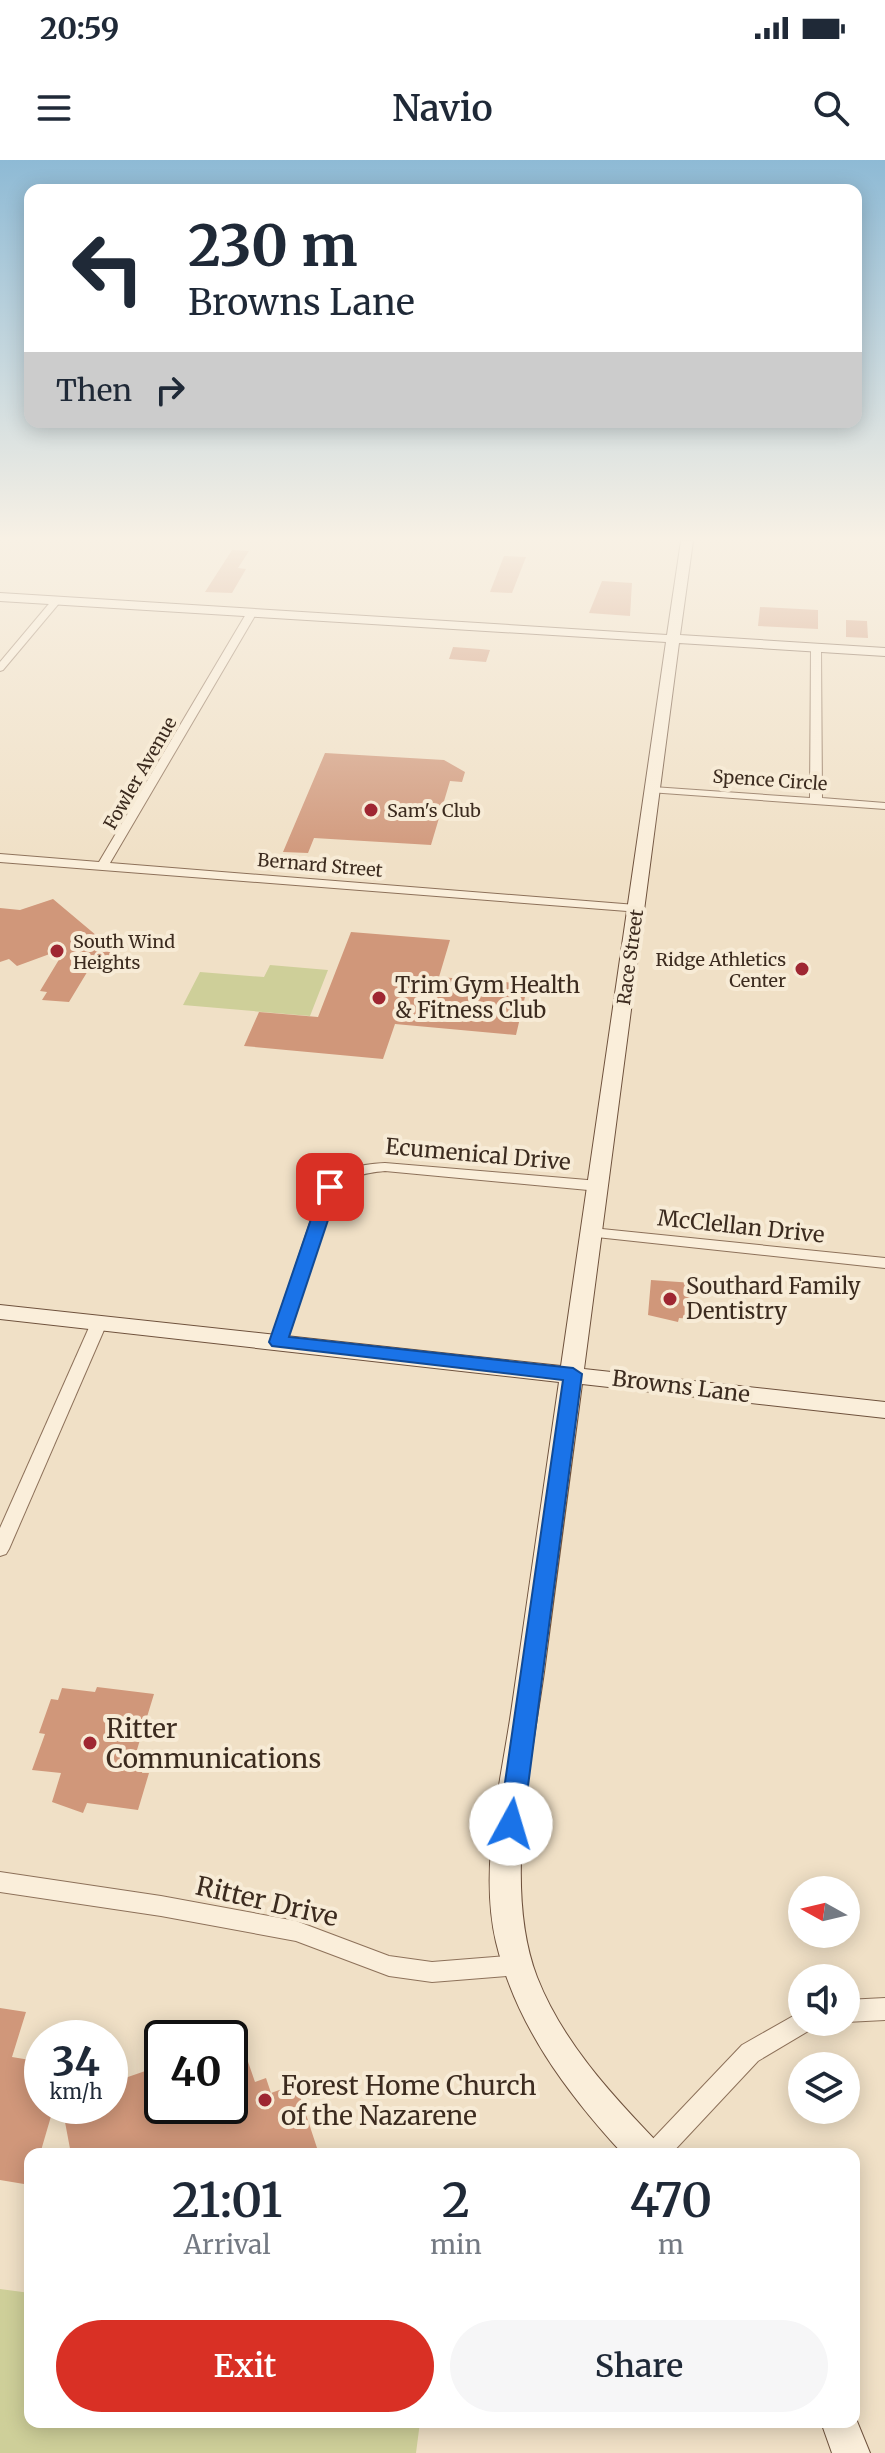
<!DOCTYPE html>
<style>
body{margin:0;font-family:Merriweather,serif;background:#f6f6f7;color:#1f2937;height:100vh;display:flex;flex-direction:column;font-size:30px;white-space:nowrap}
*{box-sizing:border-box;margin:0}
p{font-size:26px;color:#747a83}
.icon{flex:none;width:44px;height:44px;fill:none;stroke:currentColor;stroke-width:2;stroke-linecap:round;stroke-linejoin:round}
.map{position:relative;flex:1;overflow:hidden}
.details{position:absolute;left:24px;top:1988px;width:836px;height:280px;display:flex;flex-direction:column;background:#fff;border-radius:16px;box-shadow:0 4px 20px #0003}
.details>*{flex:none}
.guide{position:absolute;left:24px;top:24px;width:838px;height:244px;border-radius:16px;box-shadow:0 4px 20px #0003;background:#fff;color:#1f2937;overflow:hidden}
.needle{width:52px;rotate:278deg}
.fabs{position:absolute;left:788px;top:1716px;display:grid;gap:16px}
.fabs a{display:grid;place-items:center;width:72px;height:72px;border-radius:50%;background:#fff;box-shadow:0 4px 20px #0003;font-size:40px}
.speed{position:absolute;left:24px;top:1860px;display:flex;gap:16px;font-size:40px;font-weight:700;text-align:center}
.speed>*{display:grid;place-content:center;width:104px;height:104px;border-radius:50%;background:#fff;box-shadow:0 4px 20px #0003;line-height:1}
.speed small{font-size:20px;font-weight:400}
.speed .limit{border:4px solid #111;border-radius:12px;background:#fff;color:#111}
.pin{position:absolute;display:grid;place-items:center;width:68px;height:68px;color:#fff;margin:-34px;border-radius:16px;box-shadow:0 4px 12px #0006}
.me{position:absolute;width:88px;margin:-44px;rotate:6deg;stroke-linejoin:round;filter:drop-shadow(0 0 6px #0008)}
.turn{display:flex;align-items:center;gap:28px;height:168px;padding:0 32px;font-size:36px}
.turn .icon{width:104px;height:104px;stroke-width:2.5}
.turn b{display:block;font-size:56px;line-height:68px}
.then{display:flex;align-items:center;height:76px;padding:0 32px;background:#0003;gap:16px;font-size:30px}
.eta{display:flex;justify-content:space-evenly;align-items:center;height:136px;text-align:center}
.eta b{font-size:48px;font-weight:600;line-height:56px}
.cta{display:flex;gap:16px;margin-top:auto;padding:16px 32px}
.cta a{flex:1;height:92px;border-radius:48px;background:#d93025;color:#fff;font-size:32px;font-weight:600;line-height:92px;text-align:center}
.cta a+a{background:#f6f6f7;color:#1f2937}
.status{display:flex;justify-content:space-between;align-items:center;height:56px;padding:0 40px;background:#fff;direction:ltr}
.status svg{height:22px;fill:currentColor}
header{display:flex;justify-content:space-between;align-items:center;height:104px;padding:0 32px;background:#fff;font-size:36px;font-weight:600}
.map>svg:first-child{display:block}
</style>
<div class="status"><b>20:59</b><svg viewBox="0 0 49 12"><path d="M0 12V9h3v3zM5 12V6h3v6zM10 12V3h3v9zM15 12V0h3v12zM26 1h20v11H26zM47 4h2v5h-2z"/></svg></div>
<header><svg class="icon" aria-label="menu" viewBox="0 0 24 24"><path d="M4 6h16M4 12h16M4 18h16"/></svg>Navio<svg class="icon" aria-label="search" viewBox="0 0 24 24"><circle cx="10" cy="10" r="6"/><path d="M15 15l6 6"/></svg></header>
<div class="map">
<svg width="885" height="2293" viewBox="0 0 885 2293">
<rect width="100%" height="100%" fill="#f0e0c6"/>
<g fill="#cecf99">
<path d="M 270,805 L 328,810 L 310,856 L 183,845 L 200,812 L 264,817 Z"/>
<path d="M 0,2129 L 30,2133 L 30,2262 L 420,2262 L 416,2293 L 0,2293 Z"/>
</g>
<g fill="#d0977a">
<path d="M 232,390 L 249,391 L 238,408 L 246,409 L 232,433 L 205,432 Z"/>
<path d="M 504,396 L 526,397 L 512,433 L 490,432 Z"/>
<path d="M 602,421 L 632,423 L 630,456 L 589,453 Z"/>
<path d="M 760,447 L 818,450 L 818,469 L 758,466 Z"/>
<path d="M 846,460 L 867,461 L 868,478 L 846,477 Z"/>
<path d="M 453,487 L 481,489 L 490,490 L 486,502 L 449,499 Z"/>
<path d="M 325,593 L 444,600 L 465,612 L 462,622 L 450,621 L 431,685 L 314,678 L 308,693 L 283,692 Z"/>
<path d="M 53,739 L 122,797 L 89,809 L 69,842 L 42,840 L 47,832 L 40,831 L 66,788 L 17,806 L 9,799 L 0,802 L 0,748 L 20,750 Z"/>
<path d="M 351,772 L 450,780 L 439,817 L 528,824 L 516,875 L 395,864 L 383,899 L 244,886 L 259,852 L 318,857 Z"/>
<path d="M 651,1120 L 693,1123 L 691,1159 L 679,1158 L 678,1162 L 648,1155 Z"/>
<path d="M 97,1527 L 154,1534 L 136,1593 L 147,1594 L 142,1613 L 149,1613 L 138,1650 L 87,1643 L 83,1653 L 52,1642 L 61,1613 L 32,1610 L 45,1574 L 39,1573 L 51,1539 L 58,1540 L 62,1528 L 95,1532 Z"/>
<path d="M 0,1848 L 26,1852 L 12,1897 L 42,1902 L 42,1946 L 54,1946 L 40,1994 L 30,1994 L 30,2025 L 0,2020 Z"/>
<path d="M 246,1896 L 255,1922 L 266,1918 L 271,1933 L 296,1924 L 319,1994 L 71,1994 L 62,1946 L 110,1946 L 110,1904 L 120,1901 L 125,1918 L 154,1908 L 157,1920 L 162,1918 L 162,1946 L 230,1946 L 230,1902 Z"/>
</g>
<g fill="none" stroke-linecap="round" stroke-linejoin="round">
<g stroke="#8d715a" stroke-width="2">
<g id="street">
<path d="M 53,439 L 61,441 L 3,510 L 0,511 L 0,502 Z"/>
<path d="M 251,451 L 256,454 L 110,703 L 636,745 L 642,749 L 640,752 L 0,702 L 0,694 L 99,702 L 246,454 Z"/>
<path d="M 816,485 L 821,488 L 822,638 L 885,643 L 885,649 L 649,632 L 647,630 L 653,627 L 810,638 L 811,488 Z"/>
<path d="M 385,1003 L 599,1021 L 606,1026 L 599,1031 L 385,1011 C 364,1013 348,1016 334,1033 L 286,1182 L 278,1187 L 272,1186 L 270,1182 L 320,1033 C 336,1010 358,1004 385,1003 Z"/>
<path d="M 592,1068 L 885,1098 L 885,1108 L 587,1076 L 584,1073 Z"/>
<path d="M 99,1158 L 107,1163 L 9,1389 L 6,1394 L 0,1396 L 0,1368 L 91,1163 Z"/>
<path d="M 0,1712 L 161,1736 L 296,1761 L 389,1796 L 432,1802 L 519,1795 L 527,1798 L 530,1805 L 527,1812 L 519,1815 L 432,1822 L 389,1816 L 296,1781 L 161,1756 L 0,1732 Z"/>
<path d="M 885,1838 L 885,1860 L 846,1862 L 846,1840 Z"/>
<path d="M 802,1851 L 802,1862 L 813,1862 L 810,1870 L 758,1901 L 671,1994 L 643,1994 L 646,1986 L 742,1885 Z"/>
</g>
</g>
<g stroke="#6f523d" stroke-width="2">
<g id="secondary">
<path d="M 681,381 L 693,381 L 680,475 L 885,488 L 885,496 L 679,483 L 584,1209 L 885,1242 L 885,1258 L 582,1224 C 569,1320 556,1416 544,1512 C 531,1604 503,1728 537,1817 C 562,1881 610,1933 657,1982 L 662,1994 L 623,1994 C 566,1932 516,1865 496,1782 C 479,1709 500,1626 511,1553 C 527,1442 543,1332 559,1222 L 0,1159 L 0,1145 L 561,1206 L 666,482 L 0,441 L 0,433 L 667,475 Z"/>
<path d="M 854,2254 L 870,2293 L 832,2293 L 821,2262 L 854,2262 Z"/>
</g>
</g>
<use href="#street" fill="#faeeda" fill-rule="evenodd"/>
<use href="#secondary" fill="#faeeda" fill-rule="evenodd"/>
</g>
<linearGradient id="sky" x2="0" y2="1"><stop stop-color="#8ebad5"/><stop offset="0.54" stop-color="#f8f1e5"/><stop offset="1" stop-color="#f8f1e5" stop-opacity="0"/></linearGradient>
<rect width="885" height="702" fill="url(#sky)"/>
<path fill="#1a73e8" stroke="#114b97" stroke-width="2" d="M 330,1022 L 339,1027 L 289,1177 L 573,1208 L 582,1214 L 523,1664 L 520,1671 L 511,1674 L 503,1671 L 499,1664 L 563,1220 L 272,1186 L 269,1182 L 322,1027 Z"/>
<g fill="#9f2732" stroke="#f7ebd6" stroke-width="3">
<circle cx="371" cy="650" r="8"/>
<circle cx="57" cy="791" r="8"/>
<circle cx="802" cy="809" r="8"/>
<circle cx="379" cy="838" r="8"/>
<circle cx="670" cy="1139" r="8"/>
<circle cx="90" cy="1583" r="8"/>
<circle cx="265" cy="1940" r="8"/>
</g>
<g text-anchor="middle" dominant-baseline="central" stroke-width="8" stroke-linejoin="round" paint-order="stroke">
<g font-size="18" fill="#3c2b1f" stroke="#f7ebd6">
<text transform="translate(140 613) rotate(-60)">Fowler Avenue</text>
<text transform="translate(770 620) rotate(4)">Spence Circle</text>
<text transform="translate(320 705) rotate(5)">Bernard Street</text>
<text transform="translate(630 797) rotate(-82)">Race Street</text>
</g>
<g font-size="18" fill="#3c2b1f" stroke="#f7ebd6" text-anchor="start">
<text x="387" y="650">Sam's Club</text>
<text x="73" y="781">South Wind<tspan x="73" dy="21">Heights</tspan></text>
<text x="786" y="799" text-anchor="end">Ridge Athletics<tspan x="786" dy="21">Center</tspan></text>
</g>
<g font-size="22" fill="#3c2b1f" stroke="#f7ebd6" text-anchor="start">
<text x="395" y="825">Trim Gym Health<tspan x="395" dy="25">&amp; Fitness Club</tspan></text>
<text x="686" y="1126">Southard Family<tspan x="686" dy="25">Dentistry</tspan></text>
</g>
<g font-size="22" fill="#3c2b1f" stroke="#f7ebd6">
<text transform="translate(478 994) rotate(5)">Ecumenical Drive</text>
<text transform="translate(741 1066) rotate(6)">McClellan Drive</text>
<text transform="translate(681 1226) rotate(7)">Browns Lane</text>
</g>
<g font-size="26" fill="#3c2b1f" stroke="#f7ebd6" text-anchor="start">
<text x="106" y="1568">Ritter<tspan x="106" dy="30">Communications</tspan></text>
<text x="281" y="1925">Forest Home Church<tspan x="281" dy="30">of the Nazarene</tspan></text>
</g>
<g font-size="26" fill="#3c2b1f" stroke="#f7ebd6">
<text transform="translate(267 1741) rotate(13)">Ritter Drive</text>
</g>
</g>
</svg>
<div class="fabs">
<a><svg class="needle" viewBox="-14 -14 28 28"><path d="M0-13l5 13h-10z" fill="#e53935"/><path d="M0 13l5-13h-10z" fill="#747a83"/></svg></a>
<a><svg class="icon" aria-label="sound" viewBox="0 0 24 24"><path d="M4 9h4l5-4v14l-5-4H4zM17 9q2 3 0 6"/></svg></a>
<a><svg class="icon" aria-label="layers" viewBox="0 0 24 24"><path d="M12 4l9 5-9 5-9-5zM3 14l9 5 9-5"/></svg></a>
</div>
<div class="speed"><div>34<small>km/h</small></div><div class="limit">40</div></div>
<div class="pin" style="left:330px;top:1027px;background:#d93025"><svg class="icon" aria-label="arrive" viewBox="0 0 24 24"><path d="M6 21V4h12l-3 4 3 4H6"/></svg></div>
<svg class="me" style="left:511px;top:1664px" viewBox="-20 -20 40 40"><circle r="19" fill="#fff"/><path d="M0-13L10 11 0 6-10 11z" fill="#1a73e8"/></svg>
<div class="guide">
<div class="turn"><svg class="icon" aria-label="left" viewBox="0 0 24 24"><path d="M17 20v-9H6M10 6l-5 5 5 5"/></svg><div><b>230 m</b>Browns Lane</div></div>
<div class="then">Then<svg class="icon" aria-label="right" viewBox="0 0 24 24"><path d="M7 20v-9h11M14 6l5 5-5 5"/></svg></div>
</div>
<section class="details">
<div class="eta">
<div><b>21:01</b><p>Arrival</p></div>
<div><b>2</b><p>min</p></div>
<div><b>470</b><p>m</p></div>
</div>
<div class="cta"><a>Exit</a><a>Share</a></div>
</section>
</div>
